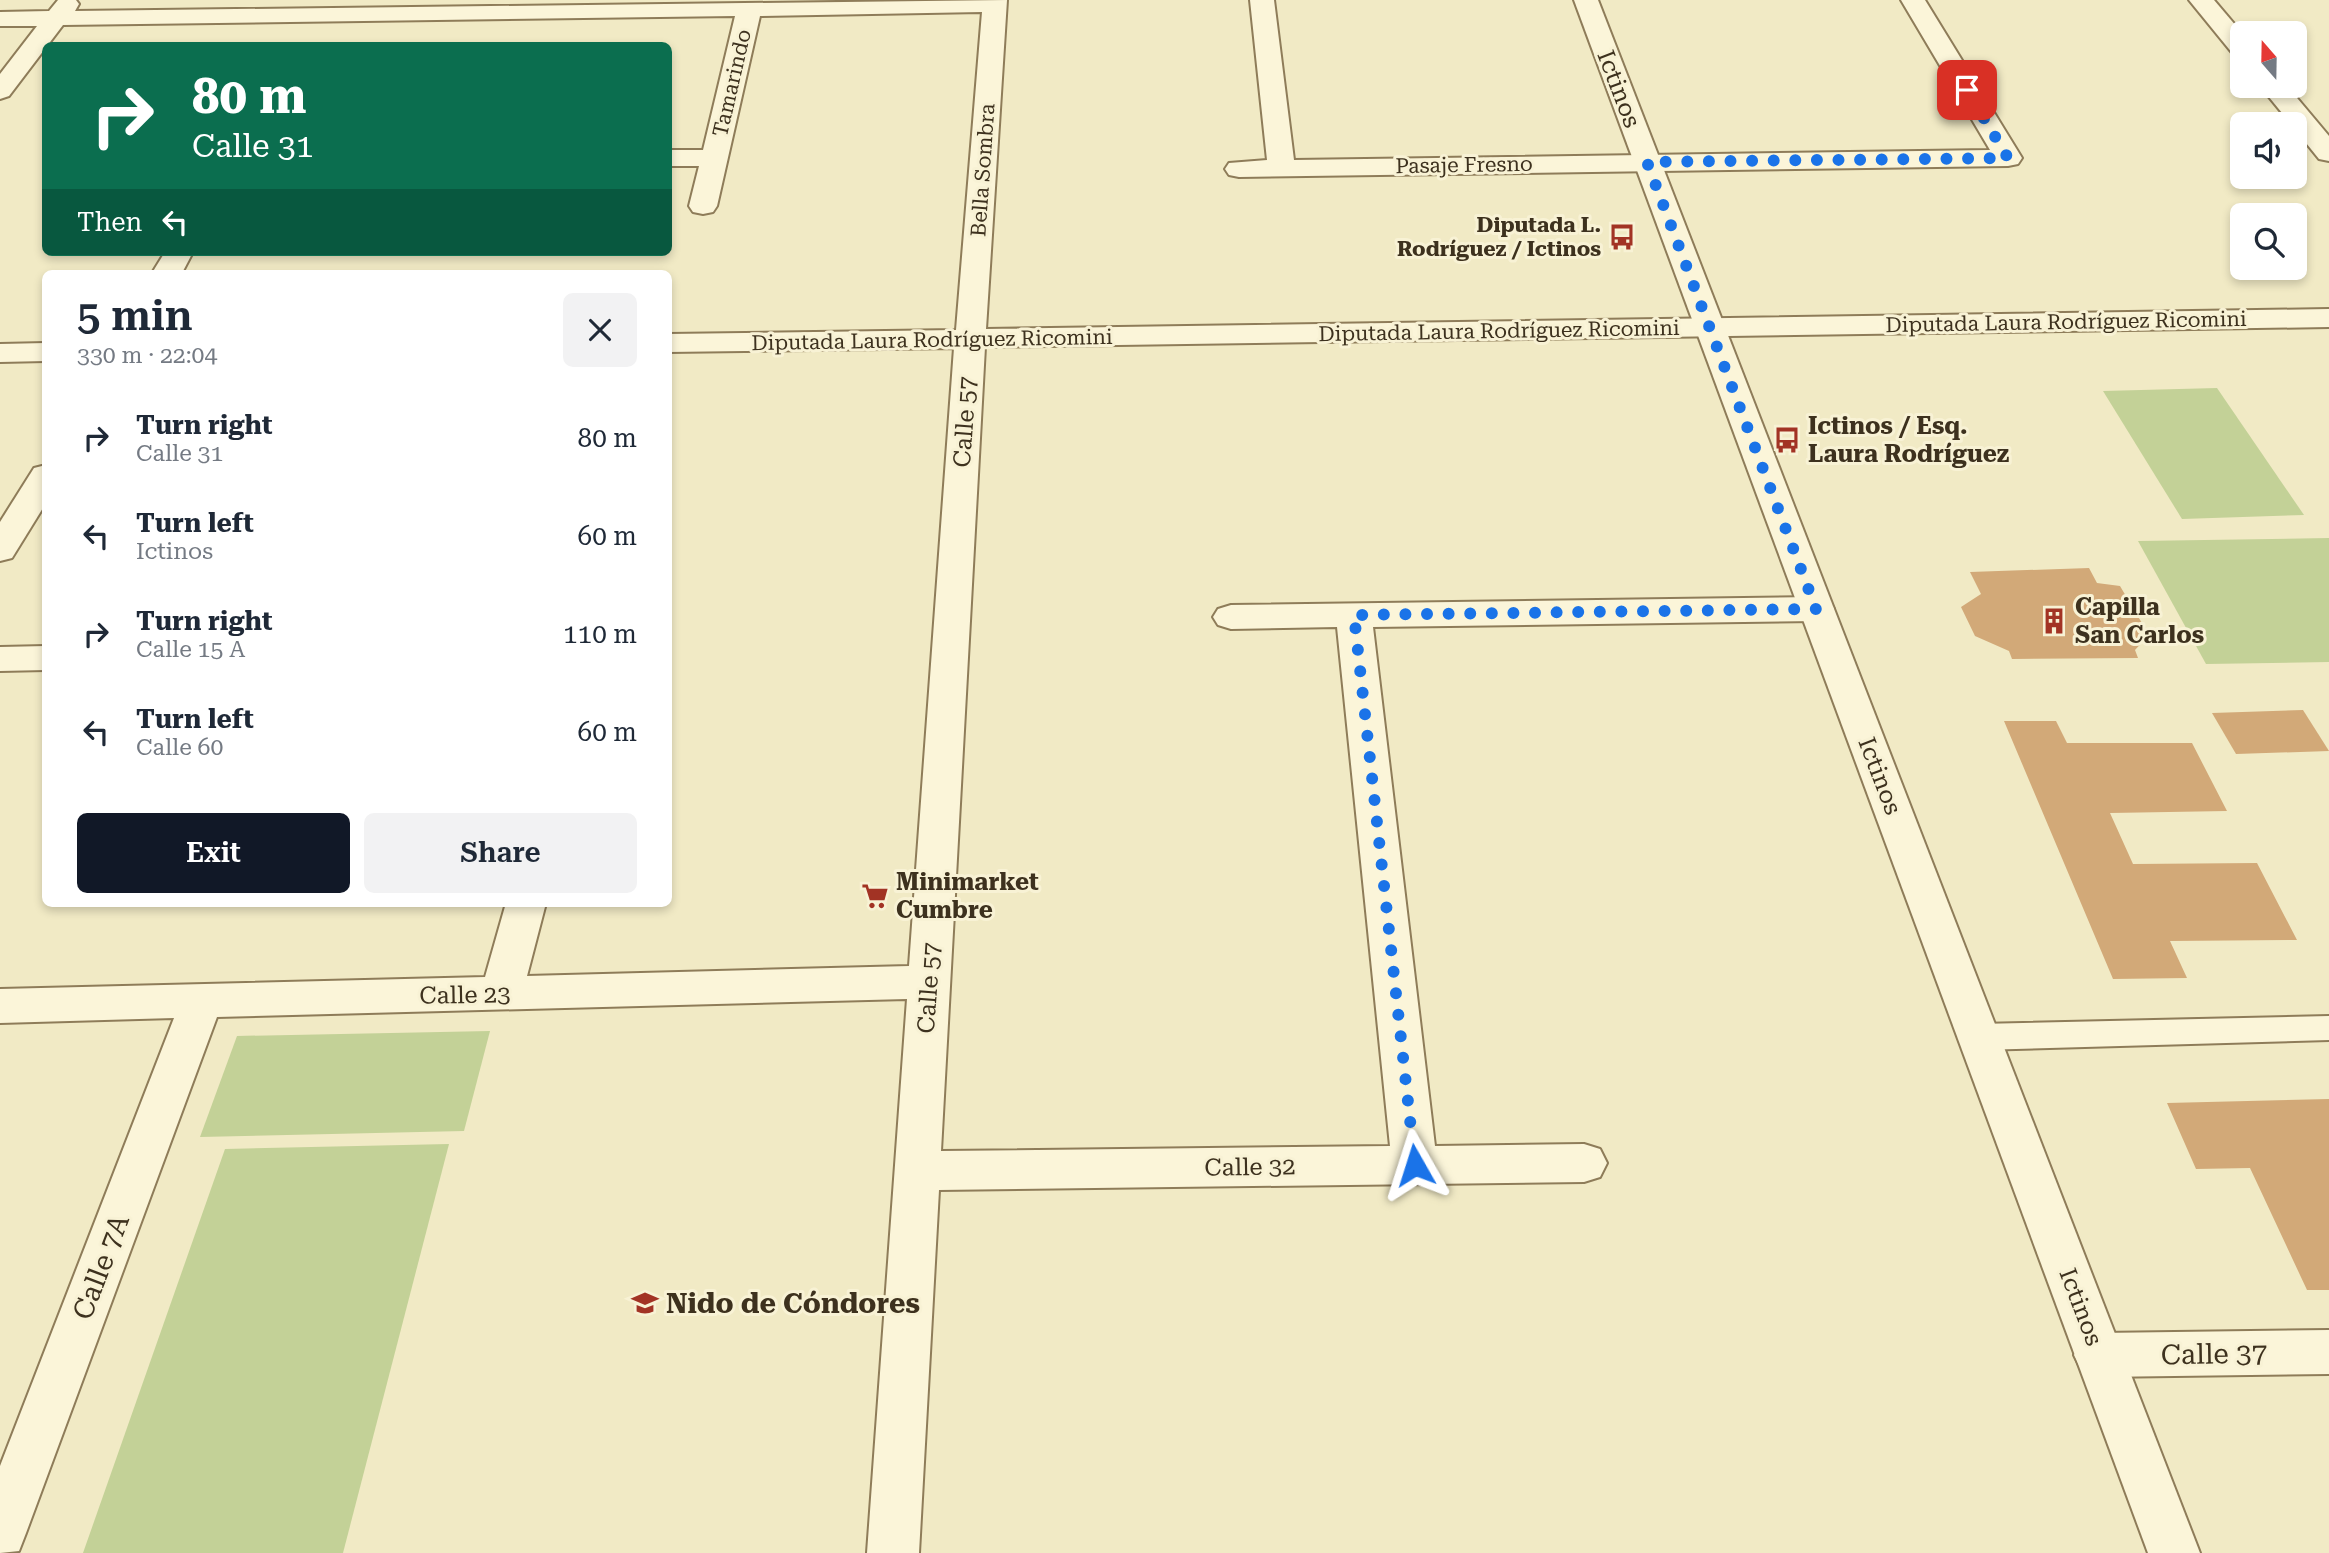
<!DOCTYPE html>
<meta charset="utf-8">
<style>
body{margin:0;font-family:"Roboto Serif",serif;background:#f2f2f3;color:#1f2937;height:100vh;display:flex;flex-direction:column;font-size:26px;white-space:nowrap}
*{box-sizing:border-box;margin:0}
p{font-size:23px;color:#747a83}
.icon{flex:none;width:38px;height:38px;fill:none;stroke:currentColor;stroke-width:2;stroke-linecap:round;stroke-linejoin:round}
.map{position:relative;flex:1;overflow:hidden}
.sheet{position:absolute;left:42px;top:270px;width:630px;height:637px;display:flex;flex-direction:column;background:#fff;border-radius:10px;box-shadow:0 4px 10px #0003}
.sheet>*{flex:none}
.banner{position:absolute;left:42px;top:42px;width:630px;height:214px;border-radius:10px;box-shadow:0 4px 10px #0003;background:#0b6e4f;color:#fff;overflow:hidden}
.needle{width:46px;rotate:340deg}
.tools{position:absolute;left:2230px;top:21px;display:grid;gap:14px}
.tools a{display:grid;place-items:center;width:77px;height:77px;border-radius:10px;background:#fff;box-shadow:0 4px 10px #0003;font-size:35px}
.pin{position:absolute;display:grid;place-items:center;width:60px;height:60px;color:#fff;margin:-30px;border-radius:14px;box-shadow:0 4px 10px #0006}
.me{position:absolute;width:77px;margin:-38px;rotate:354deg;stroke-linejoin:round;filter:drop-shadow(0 0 5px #0008)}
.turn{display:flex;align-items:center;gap:24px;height:147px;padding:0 35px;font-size:32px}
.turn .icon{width:91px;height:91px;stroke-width:2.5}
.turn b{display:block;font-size:49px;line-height:60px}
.then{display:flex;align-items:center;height:66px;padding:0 35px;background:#0003;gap:14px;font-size:26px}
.round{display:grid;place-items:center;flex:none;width:74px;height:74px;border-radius:10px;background:#f2f2f3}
.summary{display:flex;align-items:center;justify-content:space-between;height:119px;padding:0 35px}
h1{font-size:42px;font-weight:600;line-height:52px}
.action{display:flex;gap:14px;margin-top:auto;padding:14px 35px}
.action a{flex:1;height:80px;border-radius:10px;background:#111827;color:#fff;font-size:28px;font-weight:600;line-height:80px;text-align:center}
.action a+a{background:#f2f2f3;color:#1f2937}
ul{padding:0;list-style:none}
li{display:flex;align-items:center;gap:21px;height:98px;padding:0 35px}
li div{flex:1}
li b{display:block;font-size:26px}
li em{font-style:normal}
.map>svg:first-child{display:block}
</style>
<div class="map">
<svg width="2329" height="1553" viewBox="0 0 2329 1553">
<rect width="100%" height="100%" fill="#f1eac5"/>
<g fill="#c3d197">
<path d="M 2217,388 L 2304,515 L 2182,519 L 2103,391 Z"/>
<path d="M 2329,538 L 2329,662 L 2206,664 L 2138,541 Z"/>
<path d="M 490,1031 L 464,1131 L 200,1137 L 237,1036 Z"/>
<path d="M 449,1144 L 343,1553 L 83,1553 L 225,1149 Z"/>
</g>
<g fill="#d2a978">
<path d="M 2089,568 L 2097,583 L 2120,586 L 2149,635 L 2135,650 L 2138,658 L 2012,659 L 2009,651 L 1975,636 L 1961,607 L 1981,594 L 1970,572 Z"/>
<path d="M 2303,710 L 2329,751 L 2236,754 L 2212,713 Z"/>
<path d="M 2004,721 L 2056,721 L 2067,743 L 2192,743 L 2227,811 L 2110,813 L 2133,864 L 2257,863 L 2297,940 L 2170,941 L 2187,978 L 2113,979 Z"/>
<path d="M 2329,1099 L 2329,1290 L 2307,1290 L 2250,1168 L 2196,1169 L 2167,1103 Z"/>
</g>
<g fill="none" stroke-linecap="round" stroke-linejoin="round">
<g stroke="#8e7c59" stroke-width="4">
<path id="service" d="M 2329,1016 L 2329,1040 L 1979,1050 L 1968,1046 L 1963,1037 L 1968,1028 L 1979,1024 Z"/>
</g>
<g stroke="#8e7c59" stroke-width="4">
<g id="minor">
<path d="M 58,0 L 76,0 L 79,4 L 75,11 L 1007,0 L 986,329 L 2329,309 L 2329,327 L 985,347 L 941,1151 L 1390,1146 L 1337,627 L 1231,629 L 1218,625 L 1213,617 L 1218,609 L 1231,605 L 1816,597 L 1829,601 L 1834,609 L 1829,617 L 1816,621 L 1373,627 L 1435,1146 L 1584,1144 L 1600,1149 L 1607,1163 L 1600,1177 L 1584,1182 L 939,1190 L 919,1553 L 867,1553 L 907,999 L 217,1017 L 26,1533 L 19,1551 L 0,1553 L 0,1466 L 174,1018 L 0,1023 L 0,989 L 485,977 L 506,903 L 546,903 L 527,976 L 909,966 L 954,348 L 668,352 L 668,334 L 956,330 L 982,12 L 760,16 L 717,206 L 713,212 L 703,214 L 693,212 L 689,206 L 699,166 L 668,166 L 668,150 L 703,150 L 735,16 L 63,25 L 9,96 L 0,99 L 0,74 L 37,26 L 0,26 L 0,12 L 49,11 Z"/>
<path d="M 1250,0 L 1274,0 L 1294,160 L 1990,150 L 1901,0 L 1925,0 L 2022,158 L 2018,164 L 2008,166 L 1239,177 L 1229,175 L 1225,169 L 1229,163 L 1267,160 Z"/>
<path d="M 2189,0 L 2214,0 L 2242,33 L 2242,56 L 2233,54 Z"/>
<path d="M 2260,86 L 2287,86 L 2329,136 L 2329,161 L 2319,159 L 2294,128 L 2294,124 L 2291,124 Z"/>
<path d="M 165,252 L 193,252 L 182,273 L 152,273 Z"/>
<path d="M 46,343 L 46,361 L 0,362 L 0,344 Z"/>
<path d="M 46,465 L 46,503 L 12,558 L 0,561 L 0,522 L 34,468 Z"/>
<path d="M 46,646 L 46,670 L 0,671 L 0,647 Z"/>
<path d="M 2329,1330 L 2329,1374 L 2099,1377 L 2082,1371 L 2074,1355 L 2082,1339 L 2099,1333 Z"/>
</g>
</g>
<g stroke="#8e7c59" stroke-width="4">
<path id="tertiary" d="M 1574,0 L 1598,0 L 2200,1553 L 2148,1553 Z"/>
</g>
<use href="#service" fill="#fbf5d9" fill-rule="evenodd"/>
<use href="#minor" fill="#fbf5d9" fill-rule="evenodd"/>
<use href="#tertiary" fill="#fbf5d9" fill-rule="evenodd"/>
</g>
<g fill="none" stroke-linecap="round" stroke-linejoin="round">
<path stroke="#1a73e8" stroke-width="12" stroke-dasharray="0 21.6" d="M 1415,1165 L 1354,615 L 1816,609 L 1647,162 L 2008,158 L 1967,90"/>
</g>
<defs>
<g id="bus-bare" transform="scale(2.1)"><path d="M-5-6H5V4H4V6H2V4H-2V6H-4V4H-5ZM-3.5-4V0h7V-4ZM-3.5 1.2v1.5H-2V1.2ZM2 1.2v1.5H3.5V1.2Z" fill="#a23324" stroke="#f8f2d5" stroke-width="2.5" paint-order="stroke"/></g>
<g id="building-bare" transform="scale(2.1)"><path d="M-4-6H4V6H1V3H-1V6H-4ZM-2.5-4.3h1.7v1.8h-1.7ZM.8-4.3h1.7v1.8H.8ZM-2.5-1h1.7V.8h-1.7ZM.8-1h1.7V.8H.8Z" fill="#a23324" stroke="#f8f2d5" stroke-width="2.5" paint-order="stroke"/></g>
<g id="supermarket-bare" transform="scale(2.1)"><path d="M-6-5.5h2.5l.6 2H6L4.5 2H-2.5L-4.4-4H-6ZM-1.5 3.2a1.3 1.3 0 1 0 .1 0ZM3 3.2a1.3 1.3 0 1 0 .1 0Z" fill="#a23324" stroke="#f8f2d5" stroke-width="2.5" paint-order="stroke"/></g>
<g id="school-bare" transform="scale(2.1)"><path d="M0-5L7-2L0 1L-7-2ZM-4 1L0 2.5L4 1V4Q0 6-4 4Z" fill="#a23324" stroke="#f8f2d5" stroke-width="2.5" paint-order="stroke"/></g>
</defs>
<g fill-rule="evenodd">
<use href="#bus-bare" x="1622" y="237"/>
<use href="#bus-bare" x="1787" y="440"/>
<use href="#building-bare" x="2054" y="621"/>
<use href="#supermarket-bare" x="875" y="896"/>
<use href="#school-bare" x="645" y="1303"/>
</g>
<g text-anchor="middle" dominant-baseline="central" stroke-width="6" stroke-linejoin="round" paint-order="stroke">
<g font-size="21" fill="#3d311e" stroke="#f8f2d5">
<text transform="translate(732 83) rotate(-77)">Tamarindo</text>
<text transform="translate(1464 165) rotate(-1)">Pasaje Fresno</text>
<text transform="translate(983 170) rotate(-86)">Bella Sombra</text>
<text transform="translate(2066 322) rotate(-1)">Diputada Laura Rodríguez Ricomini</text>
<text transform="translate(1499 331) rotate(-1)">Diputada Laura Rodríguez Ricomini</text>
<text transform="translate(932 340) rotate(-1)">Diputada Laura Rodríguez Ricomini</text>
</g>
<g font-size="21" font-weight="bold" fill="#3d311e" stroke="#f8f2d5" text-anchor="end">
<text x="1601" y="225">Diputada L.<tspan x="1601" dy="24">Rodríguez / Ictinos</tspan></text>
</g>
<g font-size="24" fill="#3d311e" stroke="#f8f2d5">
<text transform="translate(1619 89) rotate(69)">Ictinos</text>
<text transform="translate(965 422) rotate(-86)">Calle 57</text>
<text transform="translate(1880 776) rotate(69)">Ictinos</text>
<text transform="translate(929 988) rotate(-86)">Calle 57</text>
<text transform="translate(465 995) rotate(-1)">Calle 23</text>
<text transform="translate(1250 1167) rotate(-1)">Calle 32</text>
<text transform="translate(2081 1307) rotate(69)">Ictinos</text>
</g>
<g font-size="24" font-weight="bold" fill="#3d311e" stroke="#f8f2d5" text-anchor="start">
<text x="1808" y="426">Ictinos / Esq.<tspan x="1808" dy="28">Laura Rodríguez</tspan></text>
<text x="2075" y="607">Capilla<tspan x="2075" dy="28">San Carlos</tspan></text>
<text x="896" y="882">Minimarket<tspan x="896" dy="28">Cumbre</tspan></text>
</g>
<g font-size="28" fill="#3d311e" stroke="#f8f2d5">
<text transform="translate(101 1267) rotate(-69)">Calle 7A</text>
<text transform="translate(2214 1354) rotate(-1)">Calle 37</text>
</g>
<g font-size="28" font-weight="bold" fill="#3d311e" stroke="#f8f2d5" text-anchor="start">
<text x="666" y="1303">Nido de Cóndores</text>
</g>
</g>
</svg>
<div class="tools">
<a><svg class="needle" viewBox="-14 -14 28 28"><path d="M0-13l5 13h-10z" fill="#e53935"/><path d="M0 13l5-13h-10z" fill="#747a83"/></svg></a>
<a><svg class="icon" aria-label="sound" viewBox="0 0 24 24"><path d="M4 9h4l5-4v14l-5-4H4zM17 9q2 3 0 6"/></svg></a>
<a><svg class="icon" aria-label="search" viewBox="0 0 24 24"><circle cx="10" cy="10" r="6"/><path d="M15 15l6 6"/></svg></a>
</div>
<div class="pin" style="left:1967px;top:90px;background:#d93025"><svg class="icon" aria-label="arrive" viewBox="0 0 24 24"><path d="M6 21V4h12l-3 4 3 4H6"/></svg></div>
<svg class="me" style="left:1415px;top:1165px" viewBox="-20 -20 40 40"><path d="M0-17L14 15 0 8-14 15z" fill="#1a73e8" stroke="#fff" stroke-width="4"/></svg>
<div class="banner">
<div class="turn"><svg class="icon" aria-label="right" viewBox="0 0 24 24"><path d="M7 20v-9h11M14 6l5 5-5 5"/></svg><div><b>80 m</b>Calle 31</div></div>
<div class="then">Then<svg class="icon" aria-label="left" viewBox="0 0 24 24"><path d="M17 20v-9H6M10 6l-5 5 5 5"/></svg></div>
</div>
<section class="sheet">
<div class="summary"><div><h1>5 min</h1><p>330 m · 22:04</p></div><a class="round"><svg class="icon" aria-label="close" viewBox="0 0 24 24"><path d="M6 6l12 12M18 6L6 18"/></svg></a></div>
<ul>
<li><svg class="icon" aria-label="right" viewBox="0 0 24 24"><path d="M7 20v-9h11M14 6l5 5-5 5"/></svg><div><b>Turn right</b><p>Calle 31</p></div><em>80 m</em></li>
<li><svg class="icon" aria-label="left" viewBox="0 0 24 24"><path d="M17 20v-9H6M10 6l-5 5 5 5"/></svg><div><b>Turn left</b><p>Ictinos</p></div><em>60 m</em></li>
<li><svg class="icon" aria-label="right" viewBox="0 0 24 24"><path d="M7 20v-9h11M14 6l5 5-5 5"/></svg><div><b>Turn right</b><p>Calle 15 A</p></div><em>110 m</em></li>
<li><svg class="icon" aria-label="left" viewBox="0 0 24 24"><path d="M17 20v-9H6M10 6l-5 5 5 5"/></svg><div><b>Turn left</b><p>Calle 60</p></div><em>60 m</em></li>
</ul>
<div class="action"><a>Exit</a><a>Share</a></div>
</section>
</div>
